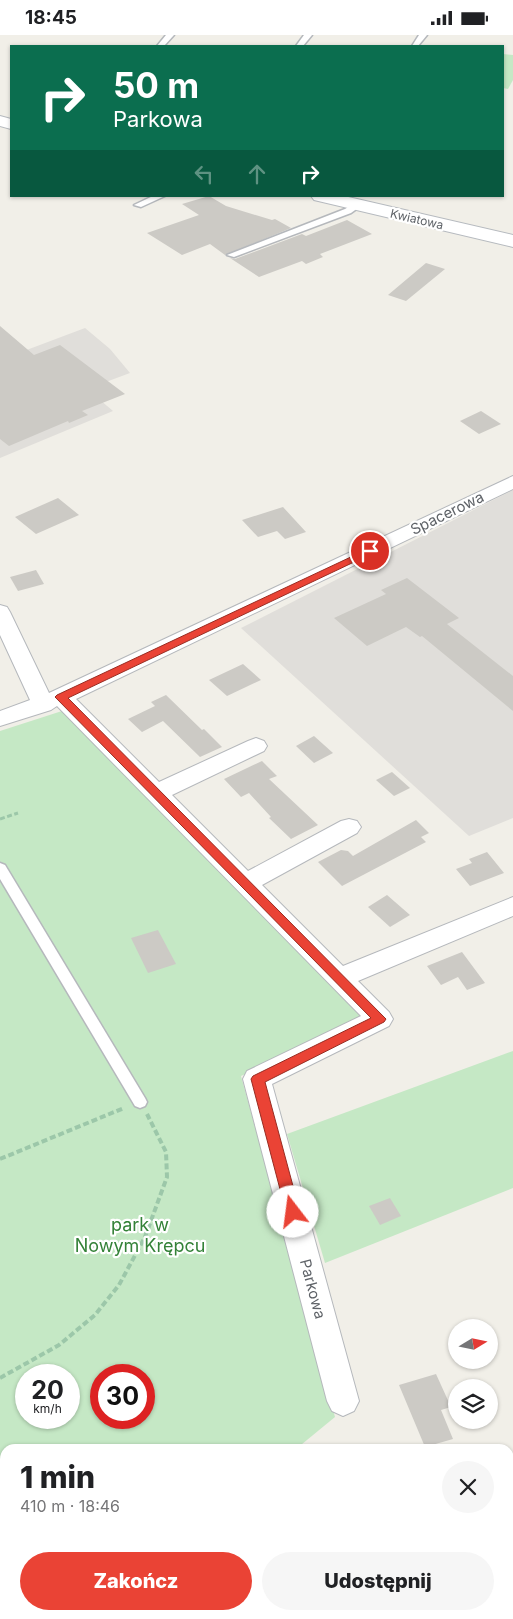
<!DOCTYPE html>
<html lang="pl">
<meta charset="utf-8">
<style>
body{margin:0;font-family:Inter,sans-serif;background:#f6f6f6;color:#202124;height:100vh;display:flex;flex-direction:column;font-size:19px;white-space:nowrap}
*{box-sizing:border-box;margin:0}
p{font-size:16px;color:#757577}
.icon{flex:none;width:28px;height:28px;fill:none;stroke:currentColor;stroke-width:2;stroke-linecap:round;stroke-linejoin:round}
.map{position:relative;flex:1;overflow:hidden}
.drawer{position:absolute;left:0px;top:1409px;width:514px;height:176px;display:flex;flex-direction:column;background:#fff;border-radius:15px 15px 0 0;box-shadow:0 1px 4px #0004}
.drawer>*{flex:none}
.top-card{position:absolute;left:10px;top:10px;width:494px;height:152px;border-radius:0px;box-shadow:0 1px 4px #0004;background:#0b6e4f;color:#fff;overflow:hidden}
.needle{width:32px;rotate:80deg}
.controls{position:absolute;left:448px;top:1284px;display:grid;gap:10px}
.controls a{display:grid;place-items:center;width:50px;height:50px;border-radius:50%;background:#fff;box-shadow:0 1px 4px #0004;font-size:25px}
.speed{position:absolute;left:15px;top:1329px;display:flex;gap:10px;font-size:25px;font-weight:700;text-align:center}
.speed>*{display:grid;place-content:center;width:65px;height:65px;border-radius:50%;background:#fff;box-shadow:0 1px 4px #0004;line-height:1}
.speed small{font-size:12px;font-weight:400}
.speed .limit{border:8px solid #d22;background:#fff;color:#111}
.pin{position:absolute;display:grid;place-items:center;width:42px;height:42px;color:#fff;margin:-21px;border:2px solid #fff;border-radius:50%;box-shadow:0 1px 5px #0007}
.me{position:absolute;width:55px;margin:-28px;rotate:345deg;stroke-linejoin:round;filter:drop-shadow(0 0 4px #0008)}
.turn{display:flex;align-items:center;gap:18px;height:105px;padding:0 20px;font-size:22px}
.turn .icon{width:65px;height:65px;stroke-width:2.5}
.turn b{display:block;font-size:35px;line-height:42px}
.lanes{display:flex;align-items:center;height:48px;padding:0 20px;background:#0003;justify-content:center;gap:25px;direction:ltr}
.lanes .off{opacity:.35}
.round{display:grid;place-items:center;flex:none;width:52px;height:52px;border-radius:26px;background:#f6f6f6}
.headline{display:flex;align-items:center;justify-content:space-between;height:85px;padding:0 20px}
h1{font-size:30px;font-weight:800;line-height:38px}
.button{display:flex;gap:10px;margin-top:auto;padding:10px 20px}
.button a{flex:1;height:58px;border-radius:30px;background:#ea4335;color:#fff;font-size:20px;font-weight:800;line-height:58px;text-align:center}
.button a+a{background:#f6f6f6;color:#202124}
.status{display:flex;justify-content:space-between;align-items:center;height:35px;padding:0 25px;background:#fff;direction:ltr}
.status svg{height:14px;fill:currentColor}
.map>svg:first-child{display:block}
</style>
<div class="status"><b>18:45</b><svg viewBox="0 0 49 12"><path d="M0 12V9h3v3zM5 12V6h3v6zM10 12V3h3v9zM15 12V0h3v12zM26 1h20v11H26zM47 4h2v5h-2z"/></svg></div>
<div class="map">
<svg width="513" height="1584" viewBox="0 0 513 1584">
<rect width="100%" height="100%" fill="#f1efe8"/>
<g fill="#e0deda">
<path d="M 85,293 L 110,314 L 130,338 L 87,354 L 113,376 L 0,423 L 0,325 Z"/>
<path d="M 513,455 L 513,783 L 469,801 L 241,593 Z"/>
</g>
<g fill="#c5e8c5" fill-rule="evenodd">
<path d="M 503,19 L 513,20 L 513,45 L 508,54 L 503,53 Z"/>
<path d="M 62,676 L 364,984 L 241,1041 L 335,1382 L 296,1414 L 5,1414 L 5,1580 L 86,1580 L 81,1584 L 0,1584 L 0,696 ZM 26,1340 L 69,1340 L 69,1382 L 26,1382 ZM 101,1340 L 144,1340 L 144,1382 L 101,1382 Z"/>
<path d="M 513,1016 L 513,1153 L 325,1228 L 287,1099 Z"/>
</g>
<g fill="#cccac5">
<path d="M 209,161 L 226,171 L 272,185 L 275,184 L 291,193 L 225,220 L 210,209 L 182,220 L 147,198 L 199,180 L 182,169 Z"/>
<path d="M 347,185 L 372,199 L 320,219 L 323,222 L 306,229 L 302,226 L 259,242 L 230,223 L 235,224 L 302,199 L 306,201 Z"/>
<path d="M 426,228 L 445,234 L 406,266 L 388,260 Z"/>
<path d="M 0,291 L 34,320 L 60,310 L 125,359 L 82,376 L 88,380 L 69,388 L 68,386 L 9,411 L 0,404 Z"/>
<path d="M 481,376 L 501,389 L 479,399 L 460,386 Z"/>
<path d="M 58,463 L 79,480 L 36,499 L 15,482 Z"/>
<path d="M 283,472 L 306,497 L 285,504 L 277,496 L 258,502 L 242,485 Z"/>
<path d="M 36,535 L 44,549 L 18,556 L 10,542 Z"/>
<path d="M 407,543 L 459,583 L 447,589 L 513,641 L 513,676 L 422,601 L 420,602 L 406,592 L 367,611 L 334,583 L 386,559 L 381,555 Z"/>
<path d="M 243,629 L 261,645 L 227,661 L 209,645 Z"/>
<path d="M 166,660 L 202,695 L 204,694 L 222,712 L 200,722 L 163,686 L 142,697 L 128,684 L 155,671 L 151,667 Z"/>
<path d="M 314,701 L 333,718 L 314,728 L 296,711 Z"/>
<path d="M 262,726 L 277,741 L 269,744 L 318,790 L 291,804 L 269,783 L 271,782 L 249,758 L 241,762 L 224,744 Z"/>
<path d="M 392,737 L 410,753 L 394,761 L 376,745 Z"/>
<path d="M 416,785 L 429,798 L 421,802 L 426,807 L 342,851 L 318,827 L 341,815 L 348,816 L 353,821 Z"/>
<path d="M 487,817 L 504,838 L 470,851 L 456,834 L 472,828 L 469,824 Z"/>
<path d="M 387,860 L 410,880 L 390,892 L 368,872 Z"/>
<path d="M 158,895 L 176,929 L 148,938 L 131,903 Z"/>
<path d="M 462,917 L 485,948 L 467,955 L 458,942 L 441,950 L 427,931 Z"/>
<path d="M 390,1163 L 401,1181 L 380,1190 L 369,1171 Z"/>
<path d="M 436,1339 L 451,1372 L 441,1375 L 453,1404 L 425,1412 L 399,1350 Z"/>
</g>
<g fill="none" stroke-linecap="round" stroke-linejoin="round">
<g stroke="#b5b8bc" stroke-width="3">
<g id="lane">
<path d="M 166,0 L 174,0 L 164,11 L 157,11 Z"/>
<path d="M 304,0 L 312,0 L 303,11 L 296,11 Z"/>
<path d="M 419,0 L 427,0 L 418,11 L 412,11 Z"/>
<path d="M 153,161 L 165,161 L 141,172 L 134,170 Z"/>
<path d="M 355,168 L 362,170 L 351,178 L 234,222 L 227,220 L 345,174 Z"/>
<path d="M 0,828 L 5,830 L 145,1063 L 147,1067 L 145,1071 L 140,1073 L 135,1071 L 0,844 Z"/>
</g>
</g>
<g stroke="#b5b8bc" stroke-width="2">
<path id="street" d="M 513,441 L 513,454 L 76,664 L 159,747 L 248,706 L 256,703 L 264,706 L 267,711 L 264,716 L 172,760 L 248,836 L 341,786 L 349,784 L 357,786 L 361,792 L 357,798 L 262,850 L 343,931 L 513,862 L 513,881 L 358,946 L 389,977 L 393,984 L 389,991 L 272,1049 L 359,1366 L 354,1376 L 343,1381 L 332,1376 L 327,1366 L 243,1044 L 247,1036 L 361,981 L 57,671 L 51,675 L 0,691 L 0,676 L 30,665 L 0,600 L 0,570 L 7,572 L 10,577 L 49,658 Z"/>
</g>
<g stroke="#b6babf" stroke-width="2">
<g id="secondary">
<path d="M 0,81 L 11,84 L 11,94 L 0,91 Z"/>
<path d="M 311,161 L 344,161 L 513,200 L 513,212 L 314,165 Z"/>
</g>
</g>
<path stroke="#9cc7a9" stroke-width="3" stroke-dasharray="5 2.5" stroke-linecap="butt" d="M 0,784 L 18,778"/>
<g stroke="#9cc7a9" stroke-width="4" stroke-dasharray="6 3" stroke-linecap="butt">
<path d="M 0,1124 L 124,1073"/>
<path d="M 0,1343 L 59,1310 L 95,1280 L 119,1250 L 145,1202 L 167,1142 L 166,1117 L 147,1079"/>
</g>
<use href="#lane" fill="#fff" fill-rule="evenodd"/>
<use href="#street" fill="#fff" fill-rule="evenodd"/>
<use href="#secondary" fill="#fff" fill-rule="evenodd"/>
</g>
<path fill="#ea4335" stroke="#982c22" d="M 370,513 L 373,514 L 373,518 L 68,663 L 386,984 L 384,987 L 265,1047 L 300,1177 L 297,1181 L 293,1183 L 288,1181 L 286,1177 L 251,1044 L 253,1041 L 371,983 L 55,662 L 57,660 Z"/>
<g text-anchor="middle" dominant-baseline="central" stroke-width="4.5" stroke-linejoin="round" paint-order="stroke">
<g font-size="12" fill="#5f6368" stroke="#fff">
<text transform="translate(417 184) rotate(13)">Kwiatowa</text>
</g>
<g font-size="15" fill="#5f6368" stroke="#fff">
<text transform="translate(447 478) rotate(-26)">Spacerowa</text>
<text transform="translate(313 1254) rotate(75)">Parkowa</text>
</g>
<g font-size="18" fill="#348238" stroke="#fff">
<text x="140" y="1189">park w<tspan x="140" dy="21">Nowym Krępcu</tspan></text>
</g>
</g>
</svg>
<div class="controls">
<a><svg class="needle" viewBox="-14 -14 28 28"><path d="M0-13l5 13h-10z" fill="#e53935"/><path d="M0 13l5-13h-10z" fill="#757577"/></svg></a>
<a><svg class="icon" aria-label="layers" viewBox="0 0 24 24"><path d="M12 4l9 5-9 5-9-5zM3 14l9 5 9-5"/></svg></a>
</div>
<div class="speed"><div>20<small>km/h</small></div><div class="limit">30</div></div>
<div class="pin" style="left:370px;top:516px;background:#d93025"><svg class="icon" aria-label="arrive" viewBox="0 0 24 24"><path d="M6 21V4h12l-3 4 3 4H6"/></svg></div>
<svg class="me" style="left:293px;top:1177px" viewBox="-20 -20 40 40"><circle r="19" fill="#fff"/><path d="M0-13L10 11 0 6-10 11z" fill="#ea4335"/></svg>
<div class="top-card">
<div class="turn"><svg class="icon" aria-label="right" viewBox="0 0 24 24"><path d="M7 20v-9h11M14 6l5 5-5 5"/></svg><div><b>50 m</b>Parkowa</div></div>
<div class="lanes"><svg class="icon off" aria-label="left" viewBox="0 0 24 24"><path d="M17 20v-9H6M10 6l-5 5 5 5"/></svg><svg class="icon off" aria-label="ahead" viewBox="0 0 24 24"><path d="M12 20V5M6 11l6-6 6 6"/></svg><svg class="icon" aria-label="right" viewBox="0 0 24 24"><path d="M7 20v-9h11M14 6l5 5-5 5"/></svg></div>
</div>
<section class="drawer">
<div class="headline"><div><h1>1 min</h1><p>410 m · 18:46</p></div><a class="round"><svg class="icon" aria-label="close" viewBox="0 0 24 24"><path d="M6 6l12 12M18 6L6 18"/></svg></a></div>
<div class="button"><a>Zakończ</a><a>Udostępnij</a></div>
</section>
</div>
